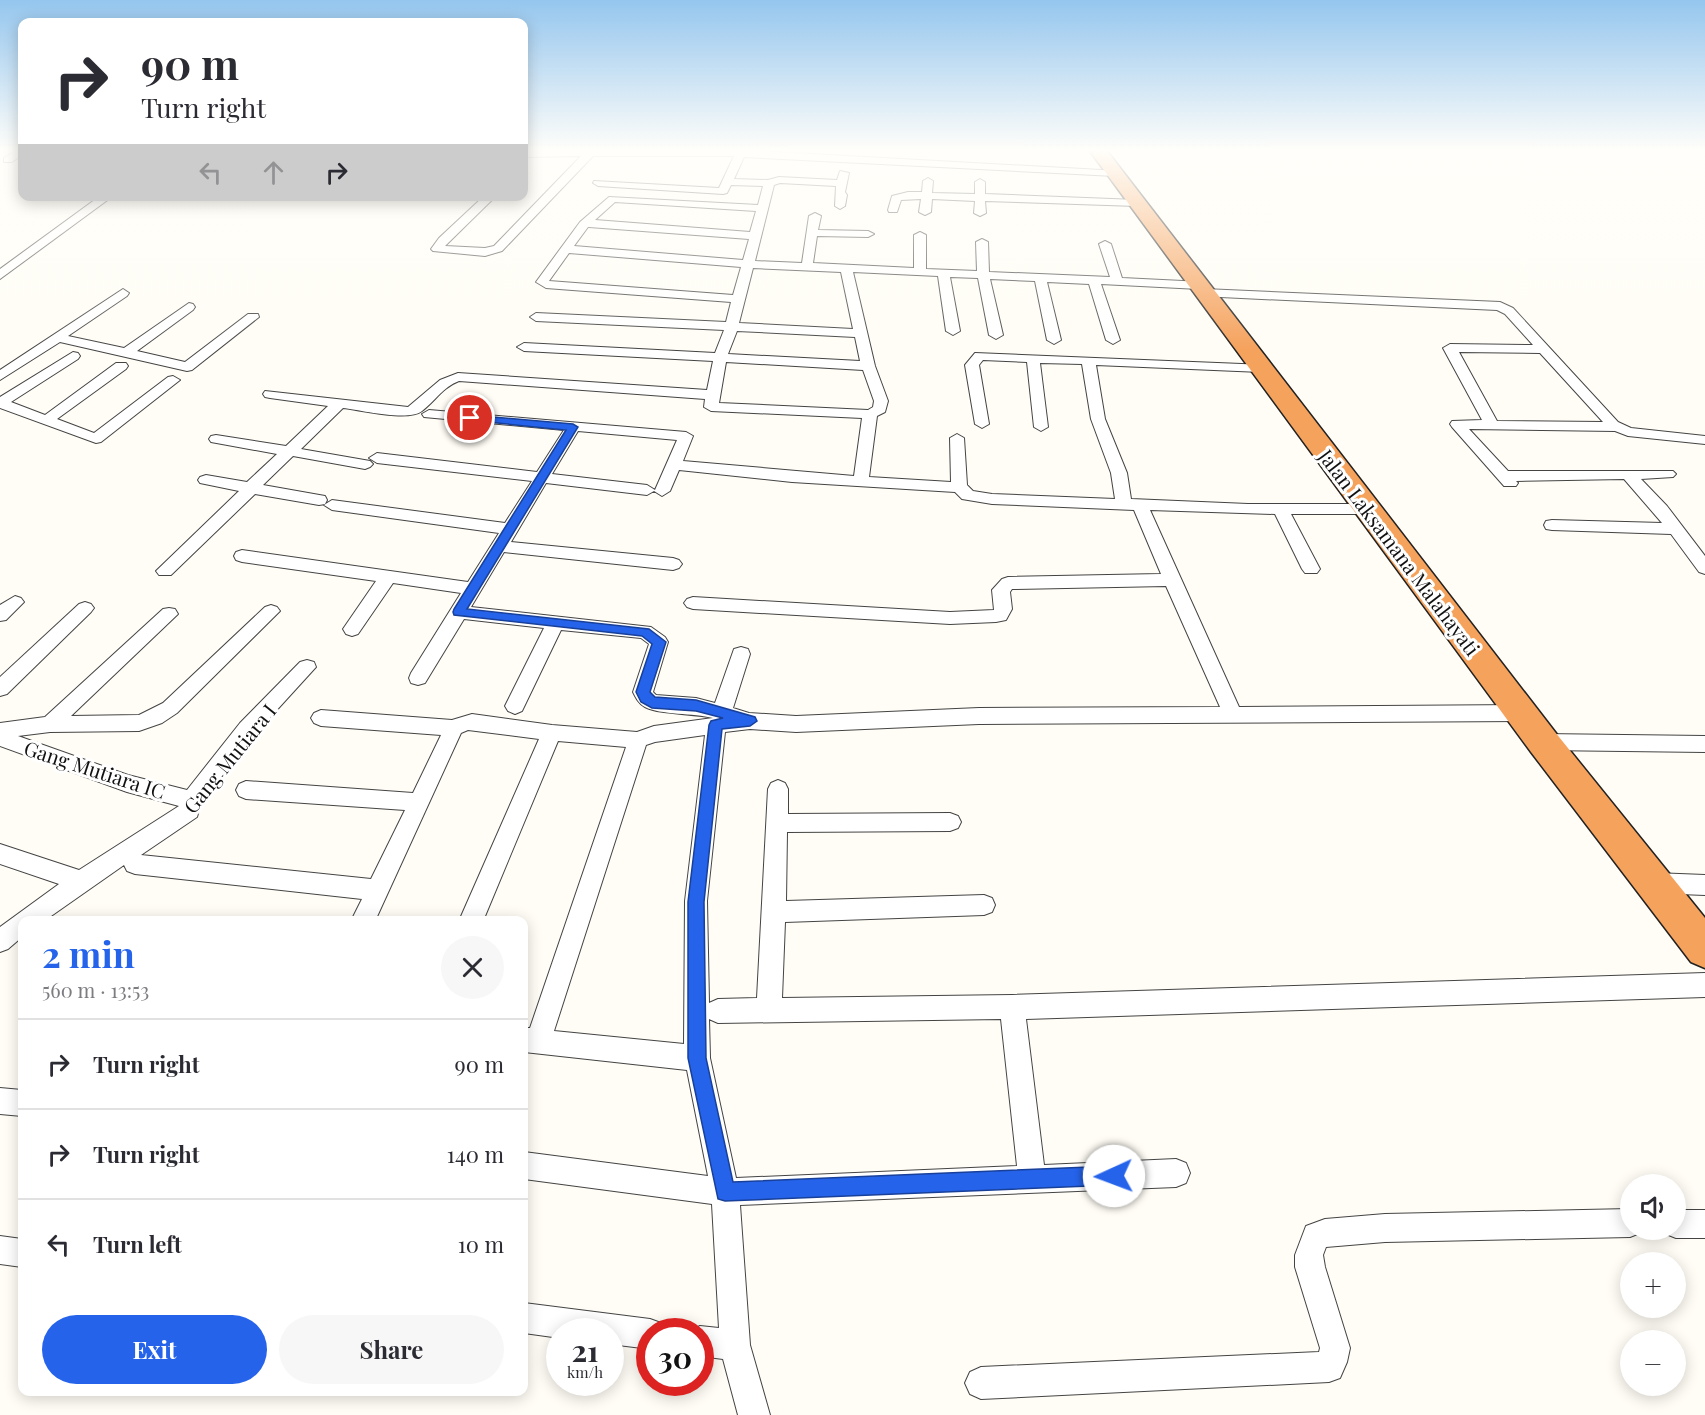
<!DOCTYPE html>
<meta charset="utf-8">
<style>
body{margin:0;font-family:"Playfair Display",serif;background:#f7f7f7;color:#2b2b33;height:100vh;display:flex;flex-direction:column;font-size:22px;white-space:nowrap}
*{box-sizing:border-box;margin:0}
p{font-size:20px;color:#7c7c81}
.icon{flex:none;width:33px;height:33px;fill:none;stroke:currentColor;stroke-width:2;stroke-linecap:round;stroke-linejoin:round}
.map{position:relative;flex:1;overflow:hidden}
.sheet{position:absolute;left:18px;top:916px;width:510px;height:480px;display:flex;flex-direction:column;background:#fff;border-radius:12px;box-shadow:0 3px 15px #0003}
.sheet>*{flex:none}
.top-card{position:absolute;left:18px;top:18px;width:510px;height:183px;border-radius:12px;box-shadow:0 3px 15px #0003;background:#fff;color:#2b2b33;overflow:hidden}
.controls{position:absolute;left:1620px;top:1174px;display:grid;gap:12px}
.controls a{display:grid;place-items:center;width:66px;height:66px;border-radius:50%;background:#fff;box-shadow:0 3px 15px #0003;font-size:30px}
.speed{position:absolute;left:546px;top:1318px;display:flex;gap:12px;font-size:30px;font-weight:700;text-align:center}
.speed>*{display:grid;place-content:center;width:78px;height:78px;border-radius:50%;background:#fff;box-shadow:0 3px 15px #0003;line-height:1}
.speed small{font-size:15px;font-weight:400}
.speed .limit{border:9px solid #d22;background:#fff;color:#111}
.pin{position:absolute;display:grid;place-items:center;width:51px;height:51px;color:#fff;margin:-26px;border:3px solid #fff;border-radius:50%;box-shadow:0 2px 6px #0007}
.me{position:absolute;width:66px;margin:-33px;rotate:268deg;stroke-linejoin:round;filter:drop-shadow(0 0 4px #0008)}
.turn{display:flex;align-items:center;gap:21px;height:126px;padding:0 24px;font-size:27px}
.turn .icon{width:78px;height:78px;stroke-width:2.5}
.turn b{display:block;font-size:42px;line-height:51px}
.lanes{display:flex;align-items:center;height:57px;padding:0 24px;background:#0003;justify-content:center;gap:30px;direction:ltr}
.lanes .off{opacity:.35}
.round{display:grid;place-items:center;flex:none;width:63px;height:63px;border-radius:32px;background:#f7f7f7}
.headline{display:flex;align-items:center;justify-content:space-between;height:102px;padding:0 24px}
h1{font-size:36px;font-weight:700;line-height:45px;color:#2563eb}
.cta{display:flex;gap:12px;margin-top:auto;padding:12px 24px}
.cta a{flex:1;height:69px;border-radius:36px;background:#2563eb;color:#fff;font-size:24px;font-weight:700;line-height:69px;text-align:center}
.cta a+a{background:#f7f7f7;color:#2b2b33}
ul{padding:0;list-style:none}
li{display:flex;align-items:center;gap:18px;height:90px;padding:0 24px;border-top:2px solid #e1e1e2}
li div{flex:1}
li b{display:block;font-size:22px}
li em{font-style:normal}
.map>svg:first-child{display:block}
</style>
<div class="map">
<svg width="1705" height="1415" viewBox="0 0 1705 1415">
<rect width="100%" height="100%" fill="#fffdf5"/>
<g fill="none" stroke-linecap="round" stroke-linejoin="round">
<g stroke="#444" stroke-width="2">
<g id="street">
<path d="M 15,151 L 22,151 L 22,155 L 12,162 L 4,162 L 4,158 Z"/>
<path d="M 524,151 L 758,151 L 1119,171 L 1120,173 L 1115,176 L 744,157 L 734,179 L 768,180 L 779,177 L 837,180 L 840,171 L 849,173 L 845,192 L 847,195 L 845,206 L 840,209 L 835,206 L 836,186 L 780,183 L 774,185 L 755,261 L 802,263 L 809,216 L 815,213 L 821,216 L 818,230 L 868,231 L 874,234 L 868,237 L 817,236 L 813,263 L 914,268 L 914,235 L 920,232 L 926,235 L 926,269 L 977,271 L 976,242 L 982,239 L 988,242 L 989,272 L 1110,277 L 1099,244 L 1105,241 L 1111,244 L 1122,278 L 1203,282 L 1205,285 L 1199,289 L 1101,284 L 1120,340 L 1113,344 L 1106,340 L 1089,284 L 1047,282 L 1061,340 L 1054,344 L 1047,340 L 1035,281 L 990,279 L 1003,335 L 996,339 L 989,335 L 978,278 L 950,277 L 960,331 L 953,335 L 946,331 L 938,276 L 853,272 L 875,366 L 888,401 L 885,412 L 877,416 L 869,477 L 951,482 L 950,438 L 957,434 L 964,438 L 967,485 L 973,491 L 992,494 L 1115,499 L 1111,473 L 1091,419 L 1082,364 L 1040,363 L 1048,427 L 1041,431 L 1034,427 L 1027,362 L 983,360 L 979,365 L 989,424 L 982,428 L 975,424 L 965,365 L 975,353 L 1266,365 L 1268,368 L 1266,371 L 1261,372 L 1096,365 L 1105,419 L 1127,473 L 1131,499 L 1248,504 L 1367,504 L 1373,505 L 1375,509 L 1373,513 L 1367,514 L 1291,514 L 1320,569 L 1317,573 L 1305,573 L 1302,569 L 1275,514 L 1150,510 L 1239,707 L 1522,705 L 1529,708 L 1532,713 L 1529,718 L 1522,721 L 979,724 L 796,732 L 750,729 L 725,732 L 707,901 L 709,1003 L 718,999 L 757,998 L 768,789 L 771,783 L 778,780 L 785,783 L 788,789 L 788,814 L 950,813 L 958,816 L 961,822 L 958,828 L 950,831 L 787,832 L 786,901 L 984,895 L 992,898 L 995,905 L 992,912 L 984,915 L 785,922 L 782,998 L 1012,995 L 1705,973 L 1705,997 L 1026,1019 L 1044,1165 L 1176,1159 L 1186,1163 L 1190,1173 L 1186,1183 L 1176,1187 L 740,1205 L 750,1345 L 770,1415 L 738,1415 L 723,1359 L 700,1356 L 700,1332 L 689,1332 L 700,1326 L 719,1328 L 712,1204 L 524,1179 L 524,1152 L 708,1176 L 687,1070 L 524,1052 L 524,1028 L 530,1028 L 626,747 L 558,741 L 483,921 L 459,921 L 539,739 L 468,730 L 461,733 L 375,921 L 351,921 L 362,899 L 135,874 L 127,871 L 124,865 L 44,921 L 22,921 L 22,937 L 8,949 L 0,952 L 0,927 L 59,884 L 0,864 L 0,844 L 79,870 L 179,806 L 127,792 L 0,746 L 0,723 L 45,717 L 163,609 L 169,608 L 175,609 L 178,614 L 71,716 L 139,715 L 163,703 L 265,607 L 271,605 L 277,607 L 280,611 L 177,713 L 162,723 L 139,731 L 50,732 L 18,736 L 128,775 L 187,790 L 240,723 L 300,662 L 307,660 L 314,662 L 316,667 L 254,735 L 201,803 L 197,817 L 141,855 L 371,879 L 405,810 L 246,799 L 239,796 L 236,790 L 239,784 L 246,781 L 413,793 L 441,735 L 321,726 L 314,723 L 311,718 L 314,713 L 321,710 L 452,720 L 472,714 L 552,725 L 637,732 L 654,726 L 713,718 C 694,713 660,715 645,707 C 639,704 636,698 633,692 L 649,644 L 641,638 L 561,630 L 522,711 L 515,714 L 508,711 L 505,706 L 544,628 L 464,619 L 425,683 L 418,685 L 411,683 L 409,678 L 411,673 L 461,593 L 393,583 L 358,634 L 352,636 L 346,634 L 343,629 L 376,581 L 242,562 L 236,560 L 234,556 L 236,552 L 242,550 L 468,582 L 499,533 L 332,510 L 324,505 L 332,500 L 505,523 L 532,481 L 377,463 L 369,458 L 377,453 L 537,472 L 564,430 L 424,417 L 422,414 L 429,410 L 686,432 L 693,436 L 683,461 L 854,476 L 862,418 L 711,411 L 704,407 L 705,399 L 459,381 C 443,387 435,401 422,411 C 408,422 361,410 343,408 L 301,449 L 370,461 L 373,464 L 370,467 L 365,469 L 293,456 L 263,485 L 325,496 L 327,500 L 325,504 L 319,505 L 255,494 L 171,575 L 159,575 L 156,571 L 239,491 L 200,483 L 198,480 L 200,477 L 206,475 L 247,482 L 277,454 L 211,442 L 209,439 L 211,436 L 216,435 L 286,446 L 328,406 L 270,398 L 265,397 L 263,394 L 265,391 L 408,407 L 440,380 L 458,373 L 707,390 L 713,361 L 524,351 L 517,347 L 524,343 L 715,353 L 724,330 L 536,321 L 530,317 L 536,313 L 726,322 L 731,302 L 546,288 L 536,282 L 580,222 L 609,197 L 758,205 L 763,186 L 731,185 L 727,193 L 723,194 L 598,186 L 593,183 L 594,181 L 719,188 L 734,156 L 593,156 L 502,251 L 485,256 L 433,251 L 431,249 L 439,238 L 484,196 L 496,196 L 445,246 L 485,248 L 494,246 L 581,156 L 524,157 ZM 615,202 L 756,211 L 750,232 L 595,220 ZM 588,227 L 589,227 L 749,239 L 743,260 L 574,246 ZM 569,253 L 741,267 L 733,295 L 549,281 ZM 753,268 L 841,272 L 853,329 L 739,323 ZM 737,331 L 855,337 L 860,361 L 728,354 ZM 726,362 L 863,370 L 874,401 L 873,407 L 868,410 L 719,403 ZM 578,431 L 677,440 L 655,490 L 647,485 L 552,474 ZM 679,470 L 792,482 L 955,492 L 962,499 L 992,504 L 1134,510 L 1161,574 L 1008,577 L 1002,579 L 992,590 L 994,610 L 950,612 L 693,597 L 687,599 L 684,603 L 687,607 L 693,609 L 950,624 L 996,622 L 1006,620 L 1012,609 L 1010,592 L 1012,589 L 1166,586 L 1220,707 L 979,708 L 796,716 L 749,713 L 733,708 L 750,654 L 748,649 L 741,647 L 734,649 L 715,703 L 696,698 L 656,695 L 653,692 L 668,642 L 665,637 L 651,627 L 471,607 L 504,552 L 673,570 L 679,568 L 682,564 L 679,560 L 673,558 L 511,542 L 546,483 L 647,495 L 654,491 L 662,496 L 670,491 ZM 705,735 L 685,901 L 684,1044 L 554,1031 L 646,745 L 655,742 ZM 709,1019 L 718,1023 L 1001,1019 L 1017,1166 L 736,1178 L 710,1058 Z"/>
<path d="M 928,178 L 933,181 L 932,193 L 975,194 L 975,182 L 980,179 L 985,182 L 985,194 L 1137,200 L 1142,203 L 1137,206 L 985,201 L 986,213 L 980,216 L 974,213 L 975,201 L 932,199 L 931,212 L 925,215 L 919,212 L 921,199 L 901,200 L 897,212 L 889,212 L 888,210 L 892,196 L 908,192 L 922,192 L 923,181 Z"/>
<path d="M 100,196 L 113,196 L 0,279 L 0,269 Z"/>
<path d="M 123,289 L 129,293 L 127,296 L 68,336 L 124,348 L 189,303 L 193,304 L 195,307 L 193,310 L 137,351 L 185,362 L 248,314 L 258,314 L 259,317 L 192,370 L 187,371 L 60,342 L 0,380 L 0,370 Z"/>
<path d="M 1204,289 L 1500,302 L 1513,308 L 1618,422 L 1631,428 L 1705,436 L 1705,444 L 1628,436 L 1615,431 L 1469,429 L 1508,471 L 1673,471 L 1676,474 L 1673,477 L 1641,479 L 1667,506 L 1705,556 L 1705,574 L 1699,572 L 1671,534 L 1552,530 L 1546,529 L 1544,525 L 1546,521 L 1552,520 L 1662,523 L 1624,479 L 1516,481 L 1518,483 L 1516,486 L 1504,486 L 1452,427 L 1450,424 L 1452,421 L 1482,420 L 1443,348 L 1450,344 L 1533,345 L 1505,314 L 1497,310 L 1200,296 L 1198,293 L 1200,290 ZM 1459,352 L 1540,353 L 1603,422 L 1497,421 Z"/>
<path d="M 73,352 L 78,353 L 80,356 L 78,359 L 11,402 L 45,415 L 116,363 L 126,363 L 128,366 L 126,369 L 57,419 L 94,433 L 168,377 L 173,376 L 180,380 L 101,442 L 96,443 L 0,408 L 0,397 Z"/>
<path d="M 15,596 L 21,598 L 24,602 L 6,620 L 0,621 L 0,605 Z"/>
<path d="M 85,602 L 91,604 L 94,608 L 91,612 L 7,694 L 0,696 L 0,677 L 79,604 Z"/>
<path d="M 1543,734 L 1705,736 L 1705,752 L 1543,750 L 1536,748 L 1533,742 L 1536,736 Z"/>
<path d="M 1654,873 L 1705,875 L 1705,895 L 1654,893 L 1646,890 L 1643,883 L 1646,876 Z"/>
<path d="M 0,1088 L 22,1090 L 22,1116 L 0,1114 Z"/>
<path d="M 1630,1209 L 1630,1230 L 1641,1230 L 1640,1233 L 1630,1237 L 1385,1242 L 1326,1247 L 1323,1255 L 1325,1267 L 1350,1348 L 1347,1362 L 1340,1378 L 1329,1382 L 981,1399 L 970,1394 L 965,1383 L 970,1372 L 981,1367 L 1319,1352 L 1320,1348 L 1295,1267 L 1295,1255 L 1306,1226 L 1325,1219 L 1385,1214 Z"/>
<path d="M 1676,1210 L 1705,1210 L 1705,1238 L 1676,1238 L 1666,1234 L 1664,1230 L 1676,1230 Z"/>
<path d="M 0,1236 L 22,1239 L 22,1267 L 0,1264 Z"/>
<path d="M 524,1303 L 650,1319 L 661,1323 L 664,1332 L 650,1332 L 650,1349 L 610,1344 L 610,1332 L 560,1332 L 560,1338 L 524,1333 Z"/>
</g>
</g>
<g stroke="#222" stroke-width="3">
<path id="highway" d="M 1090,151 L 1107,151 L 1555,732 L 1705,918 L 1705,968 L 1691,962 L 1531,752 Z"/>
</g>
<use href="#street" fill="#fff" fill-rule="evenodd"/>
<use href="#highway" fill="#f5a25d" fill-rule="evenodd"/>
</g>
<linearGradient id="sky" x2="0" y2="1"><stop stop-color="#95c6ee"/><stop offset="0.43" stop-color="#fffefa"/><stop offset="1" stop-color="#fffefa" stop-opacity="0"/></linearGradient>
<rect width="1705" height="350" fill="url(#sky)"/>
<path fill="#2563eb" stroke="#184099" stroke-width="1.5" d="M 470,415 L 573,424 L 578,427 L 467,609 L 649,629 L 666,642 L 650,692 L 655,697 L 696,700 L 755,717 L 757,721 L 750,726 L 722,729 L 704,902 L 706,1058 L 733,1182 L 1114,1166 L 1121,1169 L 1124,1176 L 1121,1182 L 1114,1185 L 725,1201 L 718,1199 L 688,1058 L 688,902 L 709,725 L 711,721 L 723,718 L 696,711 L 652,708 L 641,702 L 636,692 L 652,644 L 642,636 L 454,615 L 453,612 L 454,609 L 566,430 L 467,420 L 465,418 Z"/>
<g text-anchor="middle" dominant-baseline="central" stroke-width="6" stroke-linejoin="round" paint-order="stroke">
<g font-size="20" fill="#111" stroke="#fff">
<text transform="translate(1400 552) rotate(53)">Jalan Laksamana Malahayati</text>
<text transform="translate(229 758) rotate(-51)">Gang Mutiara I</text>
<text transform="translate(95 769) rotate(18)">Gang Mutiara IC</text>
</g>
</g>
</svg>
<div class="controls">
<a><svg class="icon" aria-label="sound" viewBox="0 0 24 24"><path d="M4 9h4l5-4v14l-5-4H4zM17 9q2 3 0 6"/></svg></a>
<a>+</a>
<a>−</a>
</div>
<div class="speed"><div>21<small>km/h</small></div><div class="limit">30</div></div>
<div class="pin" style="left:470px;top:418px;background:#d93025"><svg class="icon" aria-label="arrive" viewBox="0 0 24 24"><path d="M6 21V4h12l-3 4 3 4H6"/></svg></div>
<svg class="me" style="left:1114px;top:1176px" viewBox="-20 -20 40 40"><circle r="19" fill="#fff"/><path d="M0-13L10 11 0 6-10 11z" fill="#2563eb"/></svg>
<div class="top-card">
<div class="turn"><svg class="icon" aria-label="right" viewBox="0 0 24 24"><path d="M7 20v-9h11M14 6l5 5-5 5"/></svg><div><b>90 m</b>Turn right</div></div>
<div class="lanes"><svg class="icon off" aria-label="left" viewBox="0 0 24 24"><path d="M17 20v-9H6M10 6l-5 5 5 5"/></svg><svg class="icon off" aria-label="ahead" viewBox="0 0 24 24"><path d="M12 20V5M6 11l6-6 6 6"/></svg><svg class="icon" aria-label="right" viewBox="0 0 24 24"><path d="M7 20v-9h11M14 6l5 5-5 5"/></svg></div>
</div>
<section class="sheet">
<div class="headline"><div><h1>2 min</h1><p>560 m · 13:53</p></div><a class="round"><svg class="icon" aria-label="close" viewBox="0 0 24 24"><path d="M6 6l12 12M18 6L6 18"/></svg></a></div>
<ul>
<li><svg class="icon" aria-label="right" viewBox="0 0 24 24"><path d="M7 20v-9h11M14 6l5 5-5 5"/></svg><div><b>Turn right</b></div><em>90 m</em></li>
<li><svg class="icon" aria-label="right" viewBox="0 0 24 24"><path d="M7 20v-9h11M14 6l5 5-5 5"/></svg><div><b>Turn right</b></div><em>140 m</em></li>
<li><svg class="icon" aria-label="left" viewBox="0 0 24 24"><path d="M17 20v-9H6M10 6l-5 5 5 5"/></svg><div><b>Turn left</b></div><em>10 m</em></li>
</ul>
<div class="cta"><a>Exit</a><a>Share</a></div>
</section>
</div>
